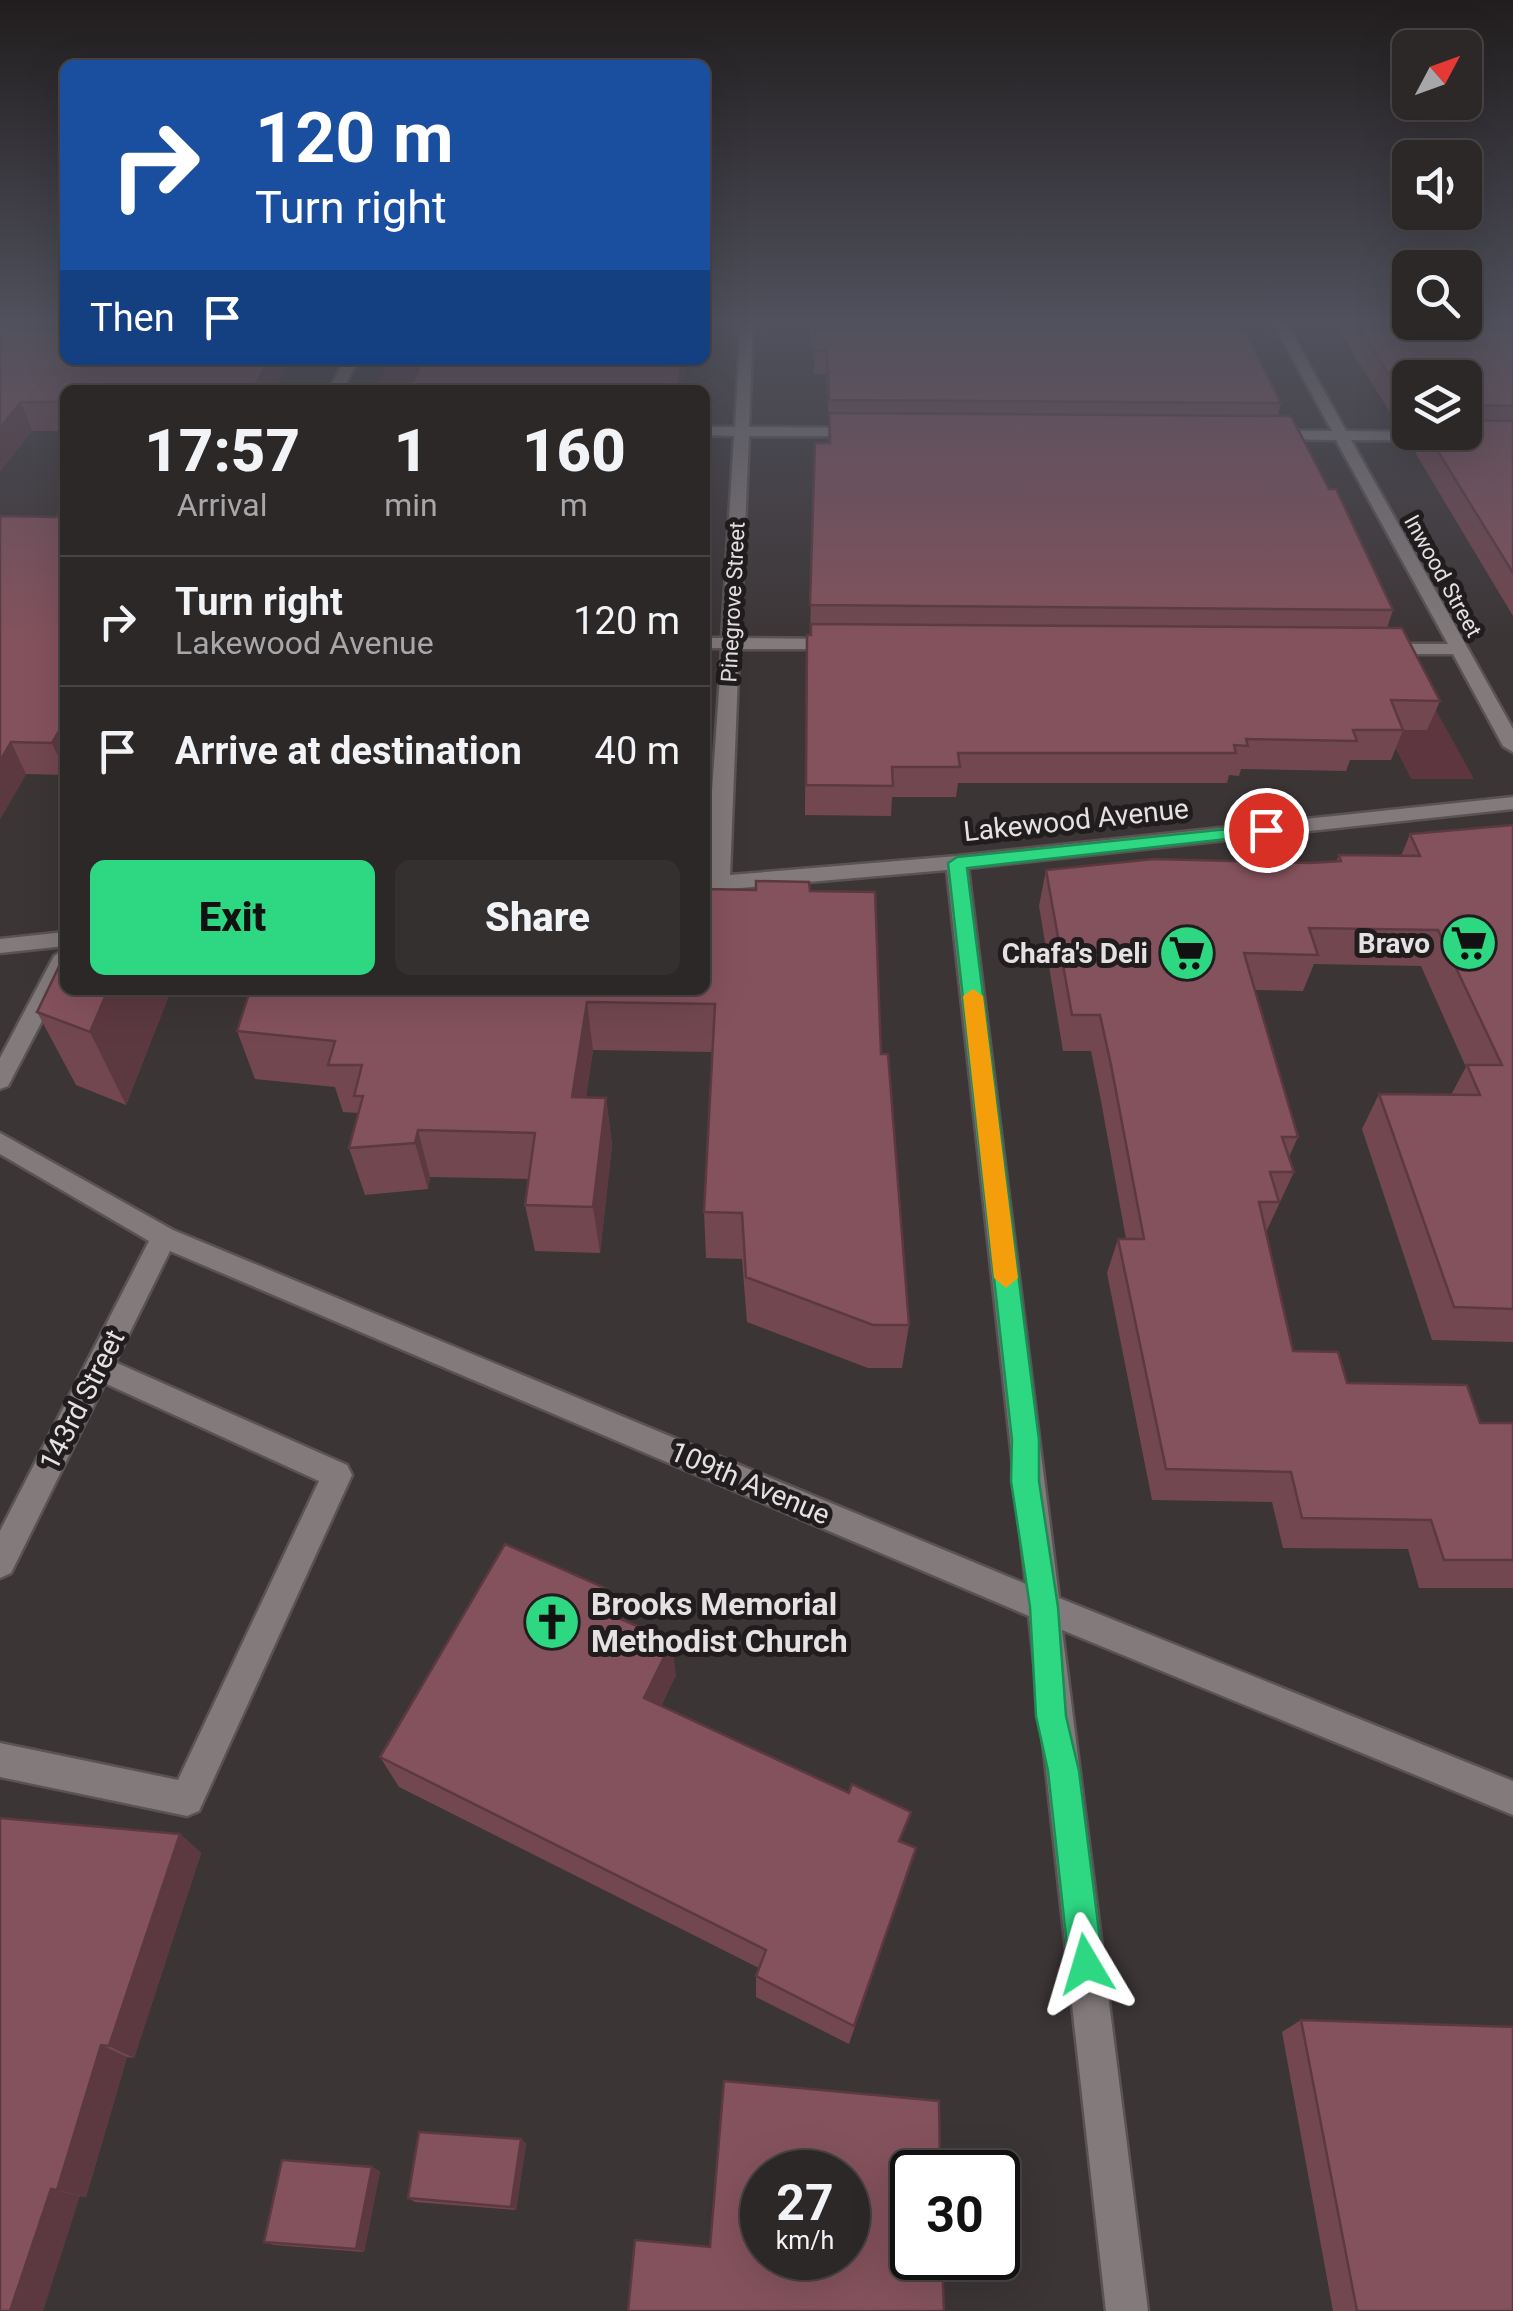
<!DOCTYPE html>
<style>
body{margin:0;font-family:Roboto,sans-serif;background:#353030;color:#f1f3f6;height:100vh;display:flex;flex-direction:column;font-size:38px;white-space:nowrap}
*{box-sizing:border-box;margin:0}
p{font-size:32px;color:#a7a6a8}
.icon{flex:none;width:55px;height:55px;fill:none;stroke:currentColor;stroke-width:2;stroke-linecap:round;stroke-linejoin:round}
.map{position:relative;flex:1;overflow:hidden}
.panel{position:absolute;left:60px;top:385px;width:650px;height:610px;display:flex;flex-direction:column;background:#2d2828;border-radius:15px;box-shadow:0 10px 40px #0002,0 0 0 2px #484445}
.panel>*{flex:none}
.top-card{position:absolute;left:60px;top:60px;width:650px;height:305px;border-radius:15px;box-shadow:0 10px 40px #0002,0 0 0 2px #484445;background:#1a4fa0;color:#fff;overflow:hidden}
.needle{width:65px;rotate:49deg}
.fabs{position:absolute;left:1392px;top:30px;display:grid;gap:20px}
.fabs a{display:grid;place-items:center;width:90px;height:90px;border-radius:15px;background:#2d2828;box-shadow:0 10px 40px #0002,0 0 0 2px #484445;font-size:50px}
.speed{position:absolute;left:740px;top:2150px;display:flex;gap:20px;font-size:50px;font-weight:700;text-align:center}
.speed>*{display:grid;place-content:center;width:130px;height:130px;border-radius:50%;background:#2d2828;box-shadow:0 10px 40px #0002,0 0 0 2px #484445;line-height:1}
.speed small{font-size:25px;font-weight:400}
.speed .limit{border:5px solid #111;border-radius:15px;background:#fff;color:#111}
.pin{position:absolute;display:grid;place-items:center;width:85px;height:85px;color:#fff;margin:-42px;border:5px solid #fff;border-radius:50%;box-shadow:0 2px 10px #0007}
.me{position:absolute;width:110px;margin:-55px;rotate:353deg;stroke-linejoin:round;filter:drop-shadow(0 0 8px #0008)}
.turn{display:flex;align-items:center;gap:35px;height:210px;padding:0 30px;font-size:45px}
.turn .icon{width:130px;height:130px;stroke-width:2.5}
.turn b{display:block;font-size:70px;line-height:85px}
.then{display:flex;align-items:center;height:95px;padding:0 30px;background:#0003;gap:20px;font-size:38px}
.eta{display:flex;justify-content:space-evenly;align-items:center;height:170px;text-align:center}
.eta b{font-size:60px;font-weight:800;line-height:70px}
.primary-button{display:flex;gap:20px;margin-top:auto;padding:20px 30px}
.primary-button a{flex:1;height:115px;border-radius:15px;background:#2ed883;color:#111;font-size:40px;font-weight:800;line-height:115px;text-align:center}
.primary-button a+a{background:#353030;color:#f1f3f6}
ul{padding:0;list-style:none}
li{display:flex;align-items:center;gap:30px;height:130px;padding:0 30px;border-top:2px solid #484445}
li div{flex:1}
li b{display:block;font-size:38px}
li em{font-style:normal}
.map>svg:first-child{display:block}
</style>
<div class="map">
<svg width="1513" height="2311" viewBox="0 0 1513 2311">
<rect width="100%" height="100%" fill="#3c3536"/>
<g fill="#5d363f">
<path d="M 389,360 L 430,360 L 418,390 L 375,390 Z"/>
<path d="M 1362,681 L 1420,681 L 1474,779 L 1411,779 Z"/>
</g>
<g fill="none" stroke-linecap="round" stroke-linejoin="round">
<g stroke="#595354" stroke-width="5">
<path id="lane" d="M 99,1355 L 347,1465 L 352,1475 L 199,1811 L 187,1816 L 0,1777 L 0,1743 L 178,1780 L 319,1481 L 89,1376 L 85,1367 L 89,1358 Z"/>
</g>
<g stroke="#595354" stroke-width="5">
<g id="street">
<path d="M 741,321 L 753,321 L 749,427 L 860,428 L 867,432 L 860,436 L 749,436 L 740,638 L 837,639 L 846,644 L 837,649 L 739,649 L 730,875 L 957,856 L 1513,797 L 1513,809 L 968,868 L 1059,1598 L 1513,1781 L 1513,1815 L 1062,1630 L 1148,2311 L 1106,2311 L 1029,1616 L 170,1251 L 11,1573 L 0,1578 L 0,1531 L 149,1241 L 0,1154 L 0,1133 L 173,1230 L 1026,1584 L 947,870 L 705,891 L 722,648 L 705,648 L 705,638 L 722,638 L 734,436 L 705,435 L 705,427 L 735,427 Z"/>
<path d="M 1272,321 L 1285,321 L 1346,431 L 1513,433 L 1513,441 L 1351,440 L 1513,729 L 1513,752 L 1503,746 L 1453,654 L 1382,654 L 1373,649 L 1382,644 L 1448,644 L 1336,440 L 1270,439 L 1263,435 L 1270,431 L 1332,431 Z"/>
<path d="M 344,360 L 358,360 L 343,390 L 329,390 Z"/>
<path d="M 65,932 L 65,946 L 0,953 L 0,939 Z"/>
<path d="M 65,949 L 65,977 L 8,1086 L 0,1089 L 0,1058 L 54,956 Z"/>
</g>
</g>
<use href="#lane" fill="#827a7b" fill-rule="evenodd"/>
<use href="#street" fill="#827a7b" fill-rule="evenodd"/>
</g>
<g fill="#724750">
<path d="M 0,321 L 65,390 L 65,431 L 32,431 L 0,471 Z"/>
<path d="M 810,321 L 1281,403 L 1278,416 L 1393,610 L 1387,628 L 1440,701 L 1427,730 L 1403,730 L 1391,760 L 1350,760 L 1346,771 L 1241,769 L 1239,776 L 1229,775 L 1227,783 L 958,783 L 956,797 L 892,797 L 891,816 L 805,815 L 806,664 L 810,635 L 815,443 L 828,443 L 829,424 L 826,374 L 814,374 L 814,346 L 810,346 Z"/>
<path d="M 1333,321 L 1513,321 L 1513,616 L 1410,444 L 1414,432 L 1465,432 L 1465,378 L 1410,378 L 1410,428 L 1400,428 Z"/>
<path d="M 65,504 L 65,775 L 26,774 L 0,819 L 0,516 L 56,517 Z"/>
<path d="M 1513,825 L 1513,1342 L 1432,1340 L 1362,1129 L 1379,1094 L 1451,1095 L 1466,1067 L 1421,966 L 1314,964 L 1303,991 L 1254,990 L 1298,1137 L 1289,1157 L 1294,1172 L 1266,1232 L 1293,1351 L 1347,1383 L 1480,1423 L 1513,1423 L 1513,1588 L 1419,1588 L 1408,1549 L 1283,1548 L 1272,1502 L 1152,1500 L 1107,1273 L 1118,1239 L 1126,1239 L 1101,1101 L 1091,1051 L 1063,1051 L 1039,906 L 1046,870 L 1311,863 L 1336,862 L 1339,855 L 1401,856 L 1410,834 Z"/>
<path d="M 810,891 L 881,1054 L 909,1325 L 902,1368 L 868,1368 L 747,1322 L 742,1259 L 706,1258 L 704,1212 L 713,1052 L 593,1050 L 586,1097 L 606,1098 L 612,1145 L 600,1253 L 535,1251 L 525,1205 L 529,1179 L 430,1177 L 428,1189 L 365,1195 L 349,1148 L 358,1113 L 343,1112 L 335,1087 L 255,1079 L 237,1031 Z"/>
<path d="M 171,990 L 126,1105 L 76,1085 L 37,1012 Z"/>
<path d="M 610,1614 L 676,1675 L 661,1706 L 902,1842 L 907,1874 L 849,2044 L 756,1997 L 756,1976 L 759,1968 L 399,1787 L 380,1757 Z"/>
<path d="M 180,1834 L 201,1853 L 134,2058 L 127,2057 L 86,2197 L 80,2196 L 0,2311 Z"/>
<path d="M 1301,2020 L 1513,2311 L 1333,2311 L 1282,2032 Z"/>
<path d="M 521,2139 L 526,2144 L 516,2210 L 415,2202 L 408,2198 Z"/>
<path d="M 380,2171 L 364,2252 L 274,2245 L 264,2242 Z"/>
</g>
<g fill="#5c3941">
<path d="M 269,360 L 291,360 L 275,390 L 252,390 Z"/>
<path d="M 682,360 L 687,360 L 682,390 L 677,390 Z"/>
<path d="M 21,402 L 32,431 L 0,471 L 0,428 Z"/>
<path d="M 65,721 L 65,772 L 52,743 Z"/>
<path d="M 11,742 L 26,774 L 0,819 L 0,761 Z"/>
<path d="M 108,990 L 171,990 L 126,1105 L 90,1032 Z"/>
<path d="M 587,1002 L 593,1050 L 579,1144 L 572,1097 Z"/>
<path d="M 606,1098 L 612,1145 L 600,1253 L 593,1207 Z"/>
<path d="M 418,1130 L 430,1177 L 428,1189 L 415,1143 Z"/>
<path d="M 605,1588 L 612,1624 L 595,1608 Z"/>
<path d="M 672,1641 L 676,1675 L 650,1730 L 644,1698 Z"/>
<path d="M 180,1834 L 201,1853 L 134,2058 L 109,2046 Z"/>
<path d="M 101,2045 L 127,2057 L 86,2197 L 57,2190 Z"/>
<path d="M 521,2139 L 526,2144 L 516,2210 L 511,2207 Z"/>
<path d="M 372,2167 L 380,2171 L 364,2252 L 356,2249 Z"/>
<path d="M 51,2189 L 80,2196 L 43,2311 L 10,2311 Z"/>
</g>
<g fill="#84525d" stroke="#5c3941" stroke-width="2.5" fill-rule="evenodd">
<path d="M 0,321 L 65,321 L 65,360 L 269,360 L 252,390 L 65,390 L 65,402 L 21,402 L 0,428 Z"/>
<path d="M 811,321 L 1235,321 L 1242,333 L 1246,333 L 1281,403 L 829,400 L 827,351 L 815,351 L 815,323 L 811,323 Z"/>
<path d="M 1354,321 L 1410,321 L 1410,322 L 1513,321 L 1513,406 L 1465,405 L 1465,378 L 1410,378 L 1410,404 L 1408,404 Z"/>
<path d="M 422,360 L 682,360 L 677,390 L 410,390 Z"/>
<path d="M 829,413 L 1291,416 L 1329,489 L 1336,489 L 1393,610 L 810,605 L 815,443 L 830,443 Z"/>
<path d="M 1465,420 L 1513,421 L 1513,573 L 1426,432 L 1465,432 Z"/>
<path d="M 65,504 L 65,721 L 52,743 L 11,742 L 0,761 L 0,516 L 56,517 Z"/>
<path d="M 811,624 L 1402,628 L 1440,701 L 1391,700 L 1403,730 L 1353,730 L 1357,741 L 1246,739 L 1248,746 L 1234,745 L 1236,753 L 958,753 L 960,767 L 892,767 L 893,786 L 806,785 L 807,635 L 811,635 Z"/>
<path d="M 1513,825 L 1513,1309 L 1454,1307 L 1379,1094 L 1480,1095 L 1467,1065 L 1502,1065 L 1438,930 L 1309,928 L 1318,955 L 1244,953 L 1298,1137 L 1282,1137 L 1294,1172 L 1270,1172 L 1279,1202 L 1259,1202 L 1293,1351 L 1338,1352 L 1347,1383 L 1467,1385 L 1480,1423 L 1513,1423 L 1513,1560 L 1444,1560 L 1431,1520 L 1302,1518 L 1291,1472 L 1166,1469 L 1118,1239 L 1144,1239 L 1111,1065 L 1100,1015 L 1072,1015 L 1046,870 L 1154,859 L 1311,863 L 1341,861 L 1339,855 L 1420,856 L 1410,834 Z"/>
<path d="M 756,881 L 809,882 L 810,891 L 875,892 L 881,1054 L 888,1054 L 909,1325 L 873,1325 L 746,1277 L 742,1213 L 704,1212 L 715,1004 L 587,1002 L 572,1097 L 606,1098 L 593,1207 L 525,1205 L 535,1133 L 418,1130 L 415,1143 L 349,1148 L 363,1096 L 354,1096 L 362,1065 L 328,1065 L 335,1041 L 237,1031 L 250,990 L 705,990 L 705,889 L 756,890 Z"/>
<path d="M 65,954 L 65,990 L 108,990 L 90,1032 L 37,1012 Z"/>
<path d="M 505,1544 L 605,1588 L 595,1608 L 672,1641 L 644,1698 L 849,1793 L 852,1784 L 911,1812 L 899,1841 L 916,1848 L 854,2026 L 756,1976 L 766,1950 L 380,1757 Z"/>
<path d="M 0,1818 L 180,1834 L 109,2046 L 101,2045 L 57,2190 L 51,2189 L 10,2311 L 0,2311 Z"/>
<path d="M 1301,2020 L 1513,2027 L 1513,2311 L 1357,2311 Z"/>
<path d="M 724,2081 L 939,2101 L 940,2172 L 912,2172 L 912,2258 L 942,2258 L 944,2311 L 628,2311 L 635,2240 L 710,2247 ZM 762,2172 L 848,2172 L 848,2258 L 762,2258 Z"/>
<path d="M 419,2132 L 521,2139 L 511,2207 L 408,2198 Z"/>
<path d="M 282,2160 L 372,2167 L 356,2249 L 264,2242 Z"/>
</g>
<linearGradient id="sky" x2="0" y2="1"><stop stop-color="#211d1e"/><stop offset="0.5" stop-color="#50515d"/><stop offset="1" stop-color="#50515d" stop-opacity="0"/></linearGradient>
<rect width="1513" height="645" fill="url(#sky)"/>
<path fill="#2ed883" stroke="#1e8c55" stroke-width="2.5" d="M 1266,825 L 1273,826 L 1273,834 L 967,868 L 1039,1440 L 1039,1481 L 1058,1607 L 1066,1716 L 1079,1771 L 1103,1964 L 1098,1976 L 1086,1981 L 1074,1976 L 1069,1964 L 1048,1771 L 1036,1716 L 1030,1607 L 1011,1481 L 1012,1440 L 948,863 L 957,857 Z"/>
<path fill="#f59e0b" d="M 973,989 L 983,996 L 1018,1278 L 1006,1288 L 994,1278 L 963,996 Z"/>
<defs>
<g id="supermarket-disc" transform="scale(2.875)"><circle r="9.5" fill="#2ed883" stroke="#211d1e"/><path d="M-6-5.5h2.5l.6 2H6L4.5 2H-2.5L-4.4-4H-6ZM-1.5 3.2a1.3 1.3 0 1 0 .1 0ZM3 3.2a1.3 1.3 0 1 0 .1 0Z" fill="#111"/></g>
<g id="church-disc" transform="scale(2.875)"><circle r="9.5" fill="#2ed883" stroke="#211d1e"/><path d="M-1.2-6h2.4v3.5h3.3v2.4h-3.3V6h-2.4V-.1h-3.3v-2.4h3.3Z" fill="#111"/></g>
</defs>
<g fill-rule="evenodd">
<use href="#supermarket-disc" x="1469" y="943"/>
<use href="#supermarket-disc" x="1187" y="953"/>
<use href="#church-disc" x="552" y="1622"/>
</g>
<g text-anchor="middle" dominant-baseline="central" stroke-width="10" stroke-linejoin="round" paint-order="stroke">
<g font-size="22" fill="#e5e0e1" stroke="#211d1e">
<text transform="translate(1443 576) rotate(61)">Inwood Street</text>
<text transform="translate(733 602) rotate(-87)">Pinegrove Street</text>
</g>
<g font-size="28" fill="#e5e0e1" stroke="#211d1e">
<text transform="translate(1076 820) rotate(-6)">Lakewood Avenue</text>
<text transform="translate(82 1400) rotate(-63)">143rd Street</text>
<text transform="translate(750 1483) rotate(23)">109th Avenue</text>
</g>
<g font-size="28" font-weight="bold" fill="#e5e0e1" stroke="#211d1e" text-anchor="end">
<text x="1430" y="943">Bravo</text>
<text x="1148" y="953">Chafa's Deli</text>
</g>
<g font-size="32" font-weight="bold" fill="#e5e0e1" stroke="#211d1e" text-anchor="start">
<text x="591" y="1604">Brooks Memorial<tspan x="591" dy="37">Methodist Church</tspan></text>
</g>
</g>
</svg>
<div class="fabs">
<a><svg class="needle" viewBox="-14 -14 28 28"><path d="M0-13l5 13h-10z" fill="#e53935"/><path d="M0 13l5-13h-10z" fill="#a7a6a8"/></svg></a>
<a><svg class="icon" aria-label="sound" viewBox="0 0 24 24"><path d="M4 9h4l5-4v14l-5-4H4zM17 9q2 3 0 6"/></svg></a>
<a><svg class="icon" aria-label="search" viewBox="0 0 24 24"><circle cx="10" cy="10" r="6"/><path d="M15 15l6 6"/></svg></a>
<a><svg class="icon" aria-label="layers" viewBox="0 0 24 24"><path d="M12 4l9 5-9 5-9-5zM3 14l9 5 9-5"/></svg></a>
</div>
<div class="speed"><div>27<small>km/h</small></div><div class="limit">30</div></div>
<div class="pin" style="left:1266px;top:830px;background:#d93025"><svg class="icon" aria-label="arrive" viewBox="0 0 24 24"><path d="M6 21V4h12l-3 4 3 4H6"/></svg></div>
<svg class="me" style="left:1086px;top:1964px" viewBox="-20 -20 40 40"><path d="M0-17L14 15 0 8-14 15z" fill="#2ed883" stroke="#fff" stroke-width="4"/></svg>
<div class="top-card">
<div class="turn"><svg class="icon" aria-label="right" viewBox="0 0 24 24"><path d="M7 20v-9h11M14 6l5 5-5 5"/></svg><div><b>120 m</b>Turn right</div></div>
<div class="then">Then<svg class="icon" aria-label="arrive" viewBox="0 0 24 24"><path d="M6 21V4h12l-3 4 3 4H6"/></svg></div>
</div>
<section class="panel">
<div class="eta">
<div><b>17:57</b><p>Arrival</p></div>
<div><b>1</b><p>min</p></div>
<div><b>160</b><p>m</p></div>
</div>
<ul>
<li><svg class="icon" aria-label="right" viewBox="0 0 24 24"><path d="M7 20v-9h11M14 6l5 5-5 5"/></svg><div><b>Turn right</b><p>Lakewood Avenue</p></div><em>120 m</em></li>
<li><svg class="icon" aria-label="arrive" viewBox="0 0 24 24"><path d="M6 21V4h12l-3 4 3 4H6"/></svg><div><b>Arrive at destination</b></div><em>40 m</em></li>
</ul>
<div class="primary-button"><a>Exit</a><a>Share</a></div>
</section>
</div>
